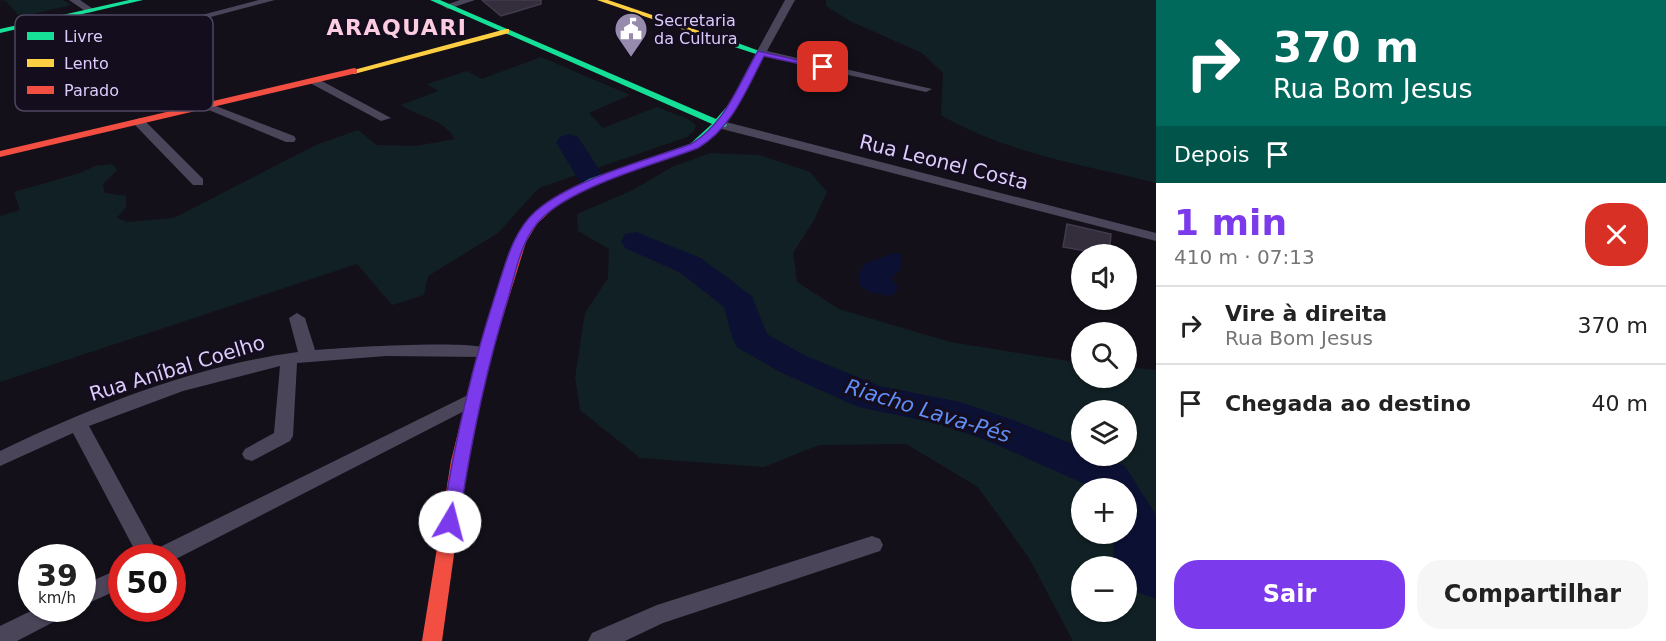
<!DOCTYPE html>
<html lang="pt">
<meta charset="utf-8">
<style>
body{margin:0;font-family:"DejaVu Sans",sans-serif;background:#f6f6f6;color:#222;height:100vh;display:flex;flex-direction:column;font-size:22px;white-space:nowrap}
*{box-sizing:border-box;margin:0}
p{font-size:20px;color:#767676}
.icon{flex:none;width:33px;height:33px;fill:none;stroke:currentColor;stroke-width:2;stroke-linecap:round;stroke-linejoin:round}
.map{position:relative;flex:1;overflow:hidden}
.panel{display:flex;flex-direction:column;background:#fff;width:510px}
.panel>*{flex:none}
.top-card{background:#00695c;color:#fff;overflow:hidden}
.controls{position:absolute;left:1071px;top:244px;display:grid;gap:12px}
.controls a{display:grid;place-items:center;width:66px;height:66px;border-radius:50%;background:#fff;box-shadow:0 2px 4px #0004;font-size:30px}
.speed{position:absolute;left:18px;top:544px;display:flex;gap:12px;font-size:30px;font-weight:700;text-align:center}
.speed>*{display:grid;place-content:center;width:78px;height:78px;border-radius:50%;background:#fff;box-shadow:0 2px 4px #0004;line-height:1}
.speed small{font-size:15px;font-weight:400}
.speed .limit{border:9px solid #d22;background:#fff;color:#111}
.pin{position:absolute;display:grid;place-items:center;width:51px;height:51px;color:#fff;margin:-26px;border-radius:12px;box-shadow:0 3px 9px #0006}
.me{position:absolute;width:66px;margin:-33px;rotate:8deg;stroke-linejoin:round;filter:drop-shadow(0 0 4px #0008)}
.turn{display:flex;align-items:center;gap:21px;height:126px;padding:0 18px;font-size:27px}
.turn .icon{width:78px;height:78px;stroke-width:2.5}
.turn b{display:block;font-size:42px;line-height:51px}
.then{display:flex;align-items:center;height:57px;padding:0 18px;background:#0003;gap:12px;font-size:22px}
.round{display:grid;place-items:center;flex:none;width:63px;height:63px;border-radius:24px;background:#f6f6f6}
.head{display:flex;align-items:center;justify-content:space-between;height:102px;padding:0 18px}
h1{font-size:36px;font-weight:700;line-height:45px;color:#7c3aed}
.cta{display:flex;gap:12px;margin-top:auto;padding:12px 18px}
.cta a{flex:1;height:69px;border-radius:24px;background:#7c3aed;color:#fff;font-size:24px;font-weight:700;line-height:69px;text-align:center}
.cta a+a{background:#f6f6f6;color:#222}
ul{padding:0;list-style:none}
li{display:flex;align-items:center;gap:18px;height:78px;padding:0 18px;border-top:2px solid #e0e0e0}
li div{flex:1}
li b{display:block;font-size:22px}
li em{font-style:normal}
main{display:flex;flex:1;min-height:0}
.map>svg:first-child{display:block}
</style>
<main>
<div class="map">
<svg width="1156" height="641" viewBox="0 0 1156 641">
<rect width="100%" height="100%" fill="#14101a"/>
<g fill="#112024" fill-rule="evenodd">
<path d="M 0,0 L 63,0 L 71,5 L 20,17 L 6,1 Z"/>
<path d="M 826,0 L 1156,0 L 1156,183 C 1085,165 1005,153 941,115 L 943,73 L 922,53 L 850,21 L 826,6 Z"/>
<path d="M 541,57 L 630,95 L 589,113 L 603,128 L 657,107 L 688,119 L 696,125 L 694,131 L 687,137 L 539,188 L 498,233 L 428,276 L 424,295 L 392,305 L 357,264 L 0,382 L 0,216 L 20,210 L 14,192 L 80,173 L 95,166 L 112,164 L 117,170 L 103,184 L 105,193 L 126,196 L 126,207 L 117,218 L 127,222 L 174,218 L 316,145 L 358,130 L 377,145 L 416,146 L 455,139 C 444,119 419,117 401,105 L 438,91 L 427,84 L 467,71 L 482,79 Z"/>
<path d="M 710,153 L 759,155 L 810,172 L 827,192 L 813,222 L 793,253 L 797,282 L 839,309 L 950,342 L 1081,363 L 1082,378 L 1126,378 L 1127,367 L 1156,370 L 1156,641 L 1073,641 L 1029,558 L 978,487 L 906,444 L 819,445 L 764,467 L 640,458 L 580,410 L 575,378 L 585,313 L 608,278 L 609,249 L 578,231 L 577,214 L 633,190 L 672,167 ZM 1082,411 L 1126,411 L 1126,456 L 1082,456 ZM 1082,489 L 1126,489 L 1126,534 L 1082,534 ZM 1082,567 L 1126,567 L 1126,612 L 1082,612 Z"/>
</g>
<path fill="#0c1134" d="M 895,253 L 902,255 L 900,271 L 891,277 L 898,288 L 892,296 L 872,293 L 859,285 L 859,274 L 864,264 Z"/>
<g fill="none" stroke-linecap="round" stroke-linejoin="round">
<g fill="#0c1134" fill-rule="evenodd">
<path d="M 569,134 L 578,137 L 603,175 L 599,181 L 589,183 L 579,181 L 556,142 L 560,137 Z"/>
<path d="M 636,232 L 701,258 L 752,296 L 767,334 L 806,356 L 880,386 L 960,402 L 1016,421 L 1082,448 L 1082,456 L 1101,456 L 1125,466 L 1156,515 L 1156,599 L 1139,593 L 1126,582 L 1126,567 L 1115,567 L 1113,562 L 1114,534 L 1126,534 L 1126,489 L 1096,489 L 988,441 L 940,424 L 858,407 L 780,372 L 738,348 L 733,340 L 724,307 L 679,272 L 625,248 L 621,241 L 625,234 Z"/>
</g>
</g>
<g fill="#342e3c" stroke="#423a4d" stroke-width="1.5">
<path d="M 482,0 L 541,0 L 541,4 L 501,16 Z"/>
<path d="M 1067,224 L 1111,234 L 1109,255 L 1063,247 Z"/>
</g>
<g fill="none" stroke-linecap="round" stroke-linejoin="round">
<g fill="#4b455a" fill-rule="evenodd">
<path d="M 69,0 L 80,0 L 96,11 L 88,13 Z"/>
<path d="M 259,0 L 275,0 L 165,29 L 160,26 Z"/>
<path d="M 460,0 L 475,0 L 448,9 L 443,6 Z"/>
<path d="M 785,0 L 795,0 L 767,51 L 932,89 L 926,92 L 757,55 L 756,53 Z"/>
<path d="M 310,79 L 318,79 L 391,118 L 381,121 L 310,83 Z"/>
<path d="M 208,103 L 294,136 L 296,139 L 294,142 L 286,142 L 204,108 L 202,106 Z"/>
<path d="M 139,118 L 143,119 L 203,179 L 203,185 L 193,185 L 135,125 L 133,122 Z"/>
<path d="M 722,121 L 1156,233 L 1156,241 L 718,128 L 718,122 Z"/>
<path d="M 297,313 L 305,318 L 315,350 C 338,348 484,338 493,351 L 484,357 L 386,356 L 297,363 L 293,436 L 290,441 L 252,461 L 245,459 L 242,454 L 245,449 L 274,433 L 280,366 L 183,391 L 89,426 L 156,549 L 466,396 L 478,396 L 481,400 L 478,404 L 172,561 L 172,558 L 139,558 L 73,433 L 0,466 L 0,451 C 94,406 194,366 298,352 L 289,318 Z"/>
<path d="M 872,536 L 880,539 L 883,545 L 880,551 L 663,623 L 625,641 L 588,641 L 592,633 L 657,605 Z"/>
<path d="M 122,568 L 122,588 L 82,606 L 82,585 Z"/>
<path d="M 35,609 L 69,609 L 65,616 L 17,641 L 0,641 L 0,626 Z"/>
</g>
<g fill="#16e098" fill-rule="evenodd">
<path d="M 129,0 L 143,0 L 0,33 L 0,29 Z"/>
<path d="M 430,0 L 440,0 L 716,119 L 730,103 L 756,54 L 710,39 L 710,35 L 716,35 L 765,53 L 739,104 L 724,122 L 727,125 L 725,127 L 719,127 L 710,139 L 698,148 L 597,183 L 550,209 L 546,208 L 546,204 L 589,179 L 690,144 L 712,124 Z"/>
</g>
<g fill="#ffcf43" fill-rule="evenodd">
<path d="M 597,0 L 608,0 L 717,37 L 710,39 Z"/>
<path d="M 506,29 L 509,29 L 509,33 L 354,74 L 350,71 Z"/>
</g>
<g fill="#f24e42" fill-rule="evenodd">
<path d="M 354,68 L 357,69 L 357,73 L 0,157 L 0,151 Z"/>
<path d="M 550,203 L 556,206 L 537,224 L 526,242 L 490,359 L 467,461 L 442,641 L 422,641 L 451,461 L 476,359 L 514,242 L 529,220 L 546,204 Z"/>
</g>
</g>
<path fill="#7c3aed" stroke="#51269a" stroke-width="1.5" d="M 758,51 L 828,67 L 823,69 L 764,56 C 746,90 732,128 698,148 C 653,165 578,185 544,216 C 522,236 517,267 509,295 C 486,369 470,445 459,522 L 457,527 L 444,527 L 442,522 C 454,445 471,370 495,296 C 505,266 512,232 536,211 C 573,179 645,161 691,144 C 726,123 738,85 758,51 Z"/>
<defs>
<g id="civic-pin" transform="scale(1.725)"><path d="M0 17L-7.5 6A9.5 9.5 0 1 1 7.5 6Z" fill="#968aad" stroke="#130d1d"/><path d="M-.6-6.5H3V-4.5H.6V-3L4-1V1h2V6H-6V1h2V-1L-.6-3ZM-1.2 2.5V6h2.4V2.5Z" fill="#fff"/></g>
</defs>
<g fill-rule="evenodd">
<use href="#civic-pin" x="631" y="29"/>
</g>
<g text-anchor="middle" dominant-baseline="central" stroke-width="6" stroke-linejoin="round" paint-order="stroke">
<g font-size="16" fill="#dccbfc" stroke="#130d1d" text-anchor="start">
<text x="654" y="20">Secretaria<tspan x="654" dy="18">da Cultura</tspan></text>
</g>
<g font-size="20" fill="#dccbfc" stroke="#130d1d">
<text transform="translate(944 162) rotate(14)">Rua Leonel Costa</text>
<text transform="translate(177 368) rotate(-17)">Rua Aníbal Coelho</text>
</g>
<g font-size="21" font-style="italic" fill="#608df6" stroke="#130d1d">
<text transform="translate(928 411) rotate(17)">Riacho Lava-Pés</text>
</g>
<g font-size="22" font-weight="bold" letter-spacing="1.5" fill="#fccde0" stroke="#130d1d">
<text x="397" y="27">ARAQUARI</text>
</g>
</g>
<rect x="15" y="15" width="198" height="96" rx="9" fill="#130d1d" stroke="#4f4660" stroke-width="1.5"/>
<rect x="27" y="32" width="27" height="8" fill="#16e098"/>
<rect x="27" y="59" width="27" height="8" fill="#ffcf43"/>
<rect x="27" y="86" width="27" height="8" fill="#f24e42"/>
<g font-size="16" fill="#dccbfc">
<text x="64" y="42">Livre</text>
<text x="64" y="69">Lento</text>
<text x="64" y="96">Parado</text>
</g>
</svg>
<div class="controls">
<a><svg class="icon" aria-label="sound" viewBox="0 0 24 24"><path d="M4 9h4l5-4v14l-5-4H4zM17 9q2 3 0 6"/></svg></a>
<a><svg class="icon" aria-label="search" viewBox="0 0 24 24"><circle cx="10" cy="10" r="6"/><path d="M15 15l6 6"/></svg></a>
<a><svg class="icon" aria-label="layers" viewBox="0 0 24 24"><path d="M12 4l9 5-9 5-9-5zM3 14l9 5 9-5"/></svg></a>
<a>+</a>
<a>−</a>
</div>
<div class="speed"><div>39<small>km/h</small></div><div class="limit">50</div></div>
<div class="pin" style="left:823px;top:67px;background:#d93025"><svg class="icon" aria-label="arrive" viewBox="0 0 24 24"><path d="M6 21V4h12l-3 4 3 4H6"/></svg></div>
<svg class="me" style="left:450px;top:522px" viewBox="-20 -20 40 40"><circle r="19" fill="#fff"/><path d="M0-13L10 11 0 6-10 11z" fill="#7c3aed"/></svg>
</div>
<section class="panel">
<div class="top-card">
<div class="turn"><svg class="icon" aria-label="right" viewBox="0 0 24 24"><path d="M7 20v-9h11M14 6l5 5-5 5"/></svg><div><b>370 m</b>Rua Bom Jesus</div></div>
<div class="then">Depois<svg class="icon" aria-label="arrive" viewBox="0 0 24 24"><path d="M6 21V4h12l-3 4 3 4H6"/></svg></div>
</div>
<div class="head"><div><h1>1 min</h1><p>410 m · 07:13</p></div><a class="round" style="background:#d93025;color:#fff"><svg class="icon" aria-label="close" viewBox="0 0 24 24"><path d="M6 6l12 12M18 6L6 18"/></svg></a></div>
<ul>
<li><svg class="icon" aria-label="right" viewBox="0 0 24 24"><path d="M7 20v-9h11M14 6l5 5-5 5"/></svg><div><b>Vire à direita</b><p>Rua Bom Jesus</p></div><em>370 m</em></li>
<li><svg class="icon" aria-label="arrive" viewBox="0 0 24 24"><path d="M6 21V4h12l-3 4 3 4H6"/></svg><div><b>Chegada ao destino</b></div><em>40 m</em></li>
</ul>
<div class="cta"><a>Sair</a><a>Compartilhar</a></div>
</section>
</main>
